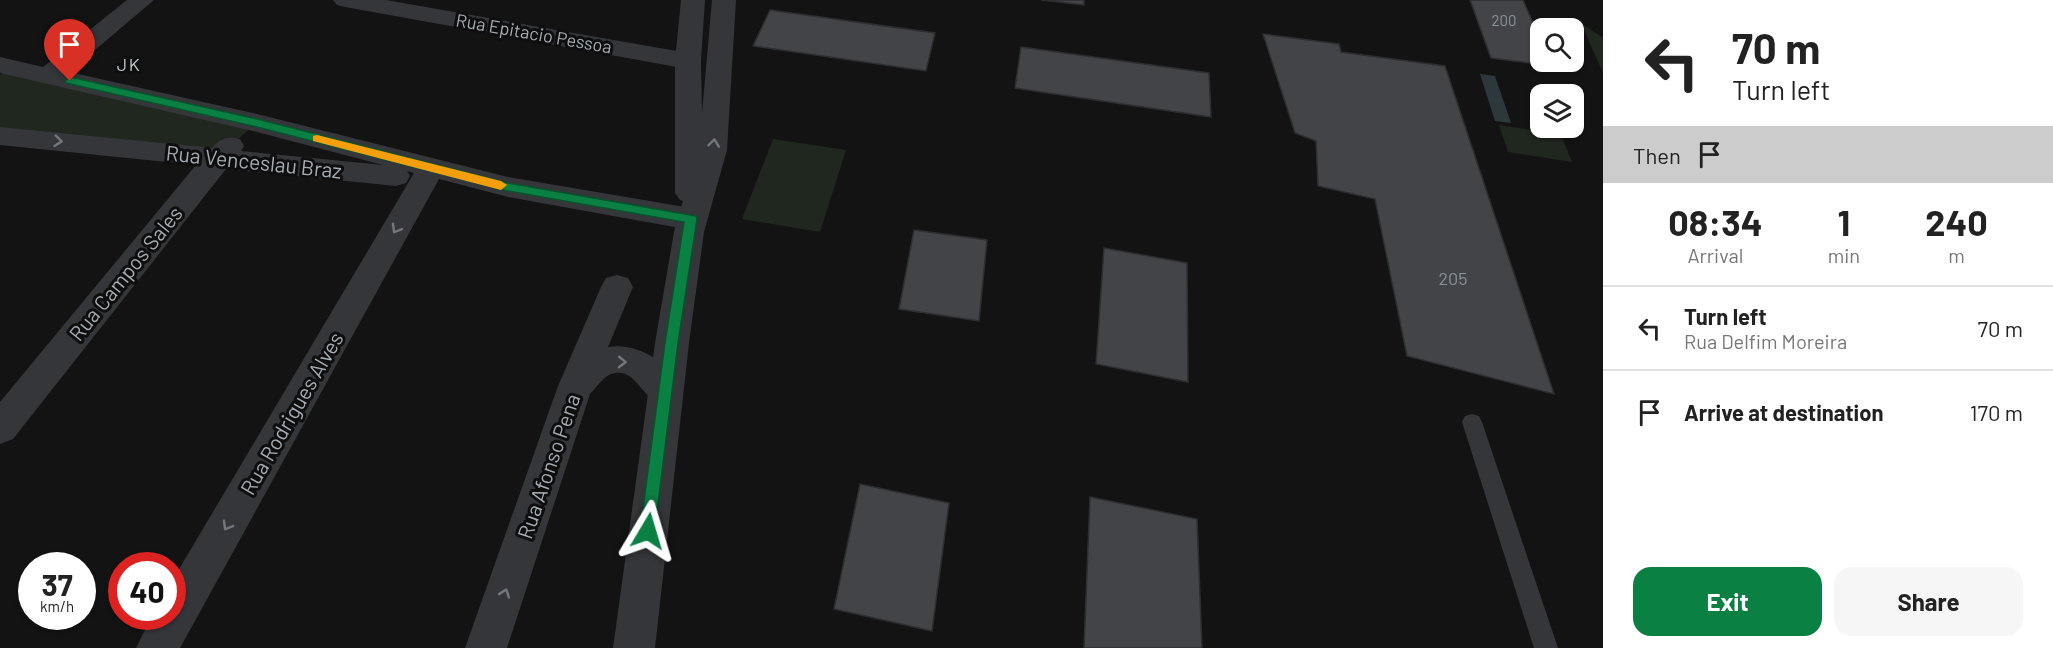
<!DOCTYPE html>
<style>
body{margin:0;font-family:Barlow,sans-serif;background:#f6f6f6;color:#222;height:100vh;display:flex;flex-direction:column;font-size:22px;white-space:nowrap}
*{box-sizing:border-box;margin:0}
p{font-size:20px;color:#767676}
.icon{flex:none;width:33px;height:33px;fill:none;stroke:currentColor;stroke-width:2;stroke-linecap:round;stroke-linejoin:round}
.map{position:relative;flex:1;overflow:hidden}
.details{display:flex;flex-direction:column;background:#fff;width:450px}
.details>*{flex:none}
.banner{background:#fff;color:#222;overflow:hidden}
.tools{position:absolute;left:1530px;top:18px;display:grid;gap:12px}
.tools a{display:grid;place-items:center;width:54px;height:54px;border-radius:12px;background:#fff;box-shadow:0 2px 4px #0004;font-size:30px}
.speed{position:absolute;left:18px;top:552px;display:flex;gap:12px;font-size:30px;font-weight:700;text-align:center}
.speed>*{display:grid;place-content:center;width:78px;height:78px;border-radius:50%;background:#fff;box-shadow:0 2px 4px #0004;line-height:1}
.speed small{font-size:15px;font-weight:400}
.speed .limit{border:9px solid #d22;background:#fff;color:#111}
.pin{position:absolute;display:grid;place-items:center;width:51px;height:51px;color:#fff;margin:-62px -26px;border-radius:50% 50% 50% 0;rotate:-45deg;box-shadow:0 0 6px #0007}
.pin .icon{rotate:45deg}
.me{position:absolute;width:66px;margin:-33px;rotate:7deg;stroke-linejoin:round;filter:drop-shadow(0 0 4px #0008)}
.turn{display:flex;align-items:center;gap:21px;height:126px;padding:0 30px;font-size:27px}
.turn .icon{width:78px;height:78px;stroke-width:2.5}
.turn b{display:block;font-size:42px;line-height:51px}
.then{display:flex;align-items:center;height:57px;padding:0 30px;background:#0003;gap:12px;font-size:22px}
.eta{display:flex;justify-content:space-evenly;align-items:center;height:102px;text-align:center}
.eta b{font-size:36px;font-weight:700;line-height:42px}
.cta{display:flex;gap:12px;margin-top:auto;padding:12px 30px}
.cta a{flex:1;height:69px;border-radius:18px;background:#0b8043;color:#fff;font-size:24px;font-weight:700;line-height:69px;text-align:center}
.cta a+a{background:#f6f6f6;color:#222}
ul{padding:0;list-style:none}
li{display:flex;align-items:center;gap:18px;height:84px;padding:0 30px;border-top:2px solid #e0e0e0}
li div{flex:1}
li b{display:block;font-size:22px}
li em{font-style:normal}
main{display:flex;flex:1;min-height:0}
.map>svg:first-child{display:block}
</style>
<main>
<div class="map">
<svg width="1603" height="648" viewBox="0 0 1603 648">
<rect width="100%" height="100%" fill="#131314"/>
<g fill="#20271f">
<path d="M 1581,23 L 1603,38 L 1603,73 Z"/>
<path d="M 8,69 L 256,123 L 218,157 L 0,135 L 0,75 Z"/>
<path d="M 1499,125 L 1561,135 L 1572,162 L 1508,152 Z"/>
<path d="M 773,139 L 846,150 L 820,232 L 742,219 Z"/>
</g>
<path fill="#2d383c" d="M 1480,74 L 1495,76 L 1511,123 L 1495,121 Z"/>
<g fill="#424447" stroke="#2d2e30" stroke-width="1.5">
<path d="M 1041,0 L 1084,0 L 1084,5 Z"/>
<path d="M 1470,0 L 1523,0 L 1540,39 L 1540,62 L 1550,62 L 1552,66 L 1491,58 Z"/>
<path d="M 770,10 L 935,33 L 926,71 L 753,46 Z"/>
<path d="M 1263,34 L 1339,44 L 1341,52 L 1445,66 L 1554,394 L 1407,356 L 1375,199 L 1318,186 L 1316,141 L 1295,133 Z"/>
<path d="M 1021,47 L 1209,73 L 1211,117 L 1015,88 Z"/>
<path d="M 914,230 L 987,240 L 979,321 L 899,309 Z"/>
<path d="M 1104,248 L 1187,263 L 1188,382 L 1096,364 Z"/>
<path d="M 860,484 L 949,503 L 932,631 L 834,609 Z"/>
<path d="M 1090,497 L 1197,519 L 1202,648 L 1084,648 Z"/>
</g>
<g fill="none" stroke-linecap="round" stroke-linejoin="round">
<path fill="#343639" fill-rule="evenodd" d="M 1472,414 L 1479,416 L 1482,422 L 1558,648 L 1534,648 L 1462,422 L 1465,416 Z"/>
<g fill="#343639" fill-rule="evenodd">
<path d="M 127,0 L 154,0 L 69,72 L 257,114 L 508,177 L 691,208 L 702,211 L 706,219 L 702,227 L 691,230 L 508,197 L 439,179 L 180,648 L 136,648 L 152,616 L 172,616 L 172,581 L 414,173 L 407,171 L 410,176 L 406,183 L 396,186 L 226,169 L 13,439 L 0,444 L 0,402 L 196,165 L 0,145 L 0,127 L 212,148 C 221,138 227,136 240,139 L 244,146 L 241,151 L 383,165 L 257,132 L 0,73 L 0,57 L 43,67 Z"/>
<path d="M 333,0 L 386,0 L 688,53 L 697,55 L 701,61 L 697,67 L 688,69 L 345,7 L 337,5 Z"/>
<path d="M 617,275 L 628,278 L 633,287 L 608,347 C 639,342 669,363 682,390 L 677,400 C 640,413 641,364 611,374 C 603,377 596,388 590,394 L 507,648 L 465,648 L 558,386 L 601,287 L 606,278 Z"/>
</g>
<path fill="#343639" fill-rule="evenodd" d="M 681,0 L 705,0 L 701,61 L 702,113 L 712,0 L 736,0 L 727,150 L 704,232 L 689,343 L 655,648 L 613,648 L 655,343 L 674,232 L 683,201 L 680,200 L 675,193 L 675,61 Z"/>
</g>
<defs><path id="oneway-chevron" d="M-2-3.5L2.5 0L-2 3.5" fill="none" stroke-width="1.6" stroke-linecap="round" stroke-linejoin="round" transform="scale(1.5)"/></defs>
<g stroke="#72777d">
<use href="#oneway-chevron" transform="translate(58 141) rotate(6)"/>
<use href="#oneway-chevron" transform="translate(714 143) rotate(-84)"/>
<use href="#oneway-chevron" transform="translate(396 229) rotate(120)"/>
<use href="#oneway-chevron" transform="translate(622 362) rotate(1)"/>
<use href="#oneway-chevron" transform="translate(227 526) rotate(120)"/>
<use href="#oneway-chevron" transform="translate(505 593) rotate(-71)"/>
</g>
<path fill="#0b8043" stroke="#07532c" stroke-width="1.5" d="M 70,77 L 257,119 L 508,183 L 696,216 L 697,219 L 678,343 L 654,536 L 648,538 L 643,536 L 640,531 L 665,343 L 684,222 L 508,191 L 257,127 L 66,83 L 65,81 Z"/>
<path fill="#f59e0b" d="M 317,135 L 501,181 L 507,185 L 501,190 L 313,141 L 313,136 Z"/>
<g text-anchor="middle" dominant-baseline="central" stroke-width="6" stroke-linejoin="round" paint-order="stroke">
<g font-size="15" fill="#8c9399">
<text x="1504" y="20">200</text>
</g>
<g font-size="18" fill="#a5adb4" stroke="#0e0e0f">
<text transform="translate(534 33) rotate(10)">Rua Epitacio Pessoa</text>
</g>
<g font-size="18" letter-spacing="1.5" fill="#c6cbd0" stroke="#0e0e0f">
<text x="129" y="64">JK</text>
</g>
<g font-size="18" fill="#8c9399">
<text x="1453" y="278">205</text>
</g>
<g font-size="21" fill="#a5adb4" stroke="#0e0e0f">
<text transform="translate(254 161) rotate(6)">Rua Venceslau Braz</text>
<text transform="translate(125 273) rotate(-51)">Rua Campos Sales</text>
<text transform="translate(291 413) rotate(-60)">Rua Rodrigues Alves</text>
<text transform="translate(548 466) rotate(-71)">Rua Afonso Pena</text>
</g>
</g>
</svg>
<div class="tools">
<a><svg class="icon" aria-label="search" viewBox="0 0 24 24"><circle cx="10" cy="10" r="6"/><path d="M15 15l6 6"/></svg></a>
<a><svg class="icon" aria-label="layers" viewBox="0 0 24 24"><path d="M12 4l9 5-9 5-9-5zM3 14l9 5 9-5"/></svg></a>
</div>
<div class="speed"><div>37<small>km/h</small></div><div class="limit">40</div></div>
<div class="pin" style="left:70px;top:81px;background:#d93025"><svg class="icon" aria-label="arrive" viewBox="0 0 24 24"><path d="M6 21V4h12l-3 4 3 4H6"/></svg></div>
<svg class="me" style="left:648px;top:531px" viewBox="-20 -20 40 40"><path d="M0-17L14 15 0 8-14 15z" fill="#0b8043" stroke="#fff" stroke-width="4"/></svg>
</div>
<section class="details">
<div class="banner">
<div class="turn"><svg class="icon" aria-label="left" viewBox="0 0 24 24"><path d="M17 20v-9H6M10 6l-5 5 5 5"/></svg><div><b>70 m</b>Turn left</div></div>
<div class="then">Then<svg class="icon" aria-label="arrive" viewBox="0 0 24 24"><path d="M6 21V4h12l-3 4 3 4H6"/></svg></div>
</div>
<div class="eta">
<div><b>08:34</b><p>Arrival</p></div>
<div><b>1</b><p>min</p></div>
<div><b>240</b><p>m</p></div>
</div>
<ul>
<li><svg class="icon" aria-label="left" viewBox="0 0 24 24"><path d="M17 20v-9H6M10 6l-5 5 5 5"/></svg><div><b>Turn left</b><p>Rua Delfim Moreira</p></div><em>70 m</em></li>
<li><svg class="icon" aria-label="arrive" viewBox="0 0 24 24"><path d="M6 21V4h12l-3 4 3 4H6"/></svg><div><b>Arrive at destination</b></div><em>170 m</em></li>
</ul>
<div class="cta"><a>Exit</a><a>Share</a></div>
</section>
</main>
